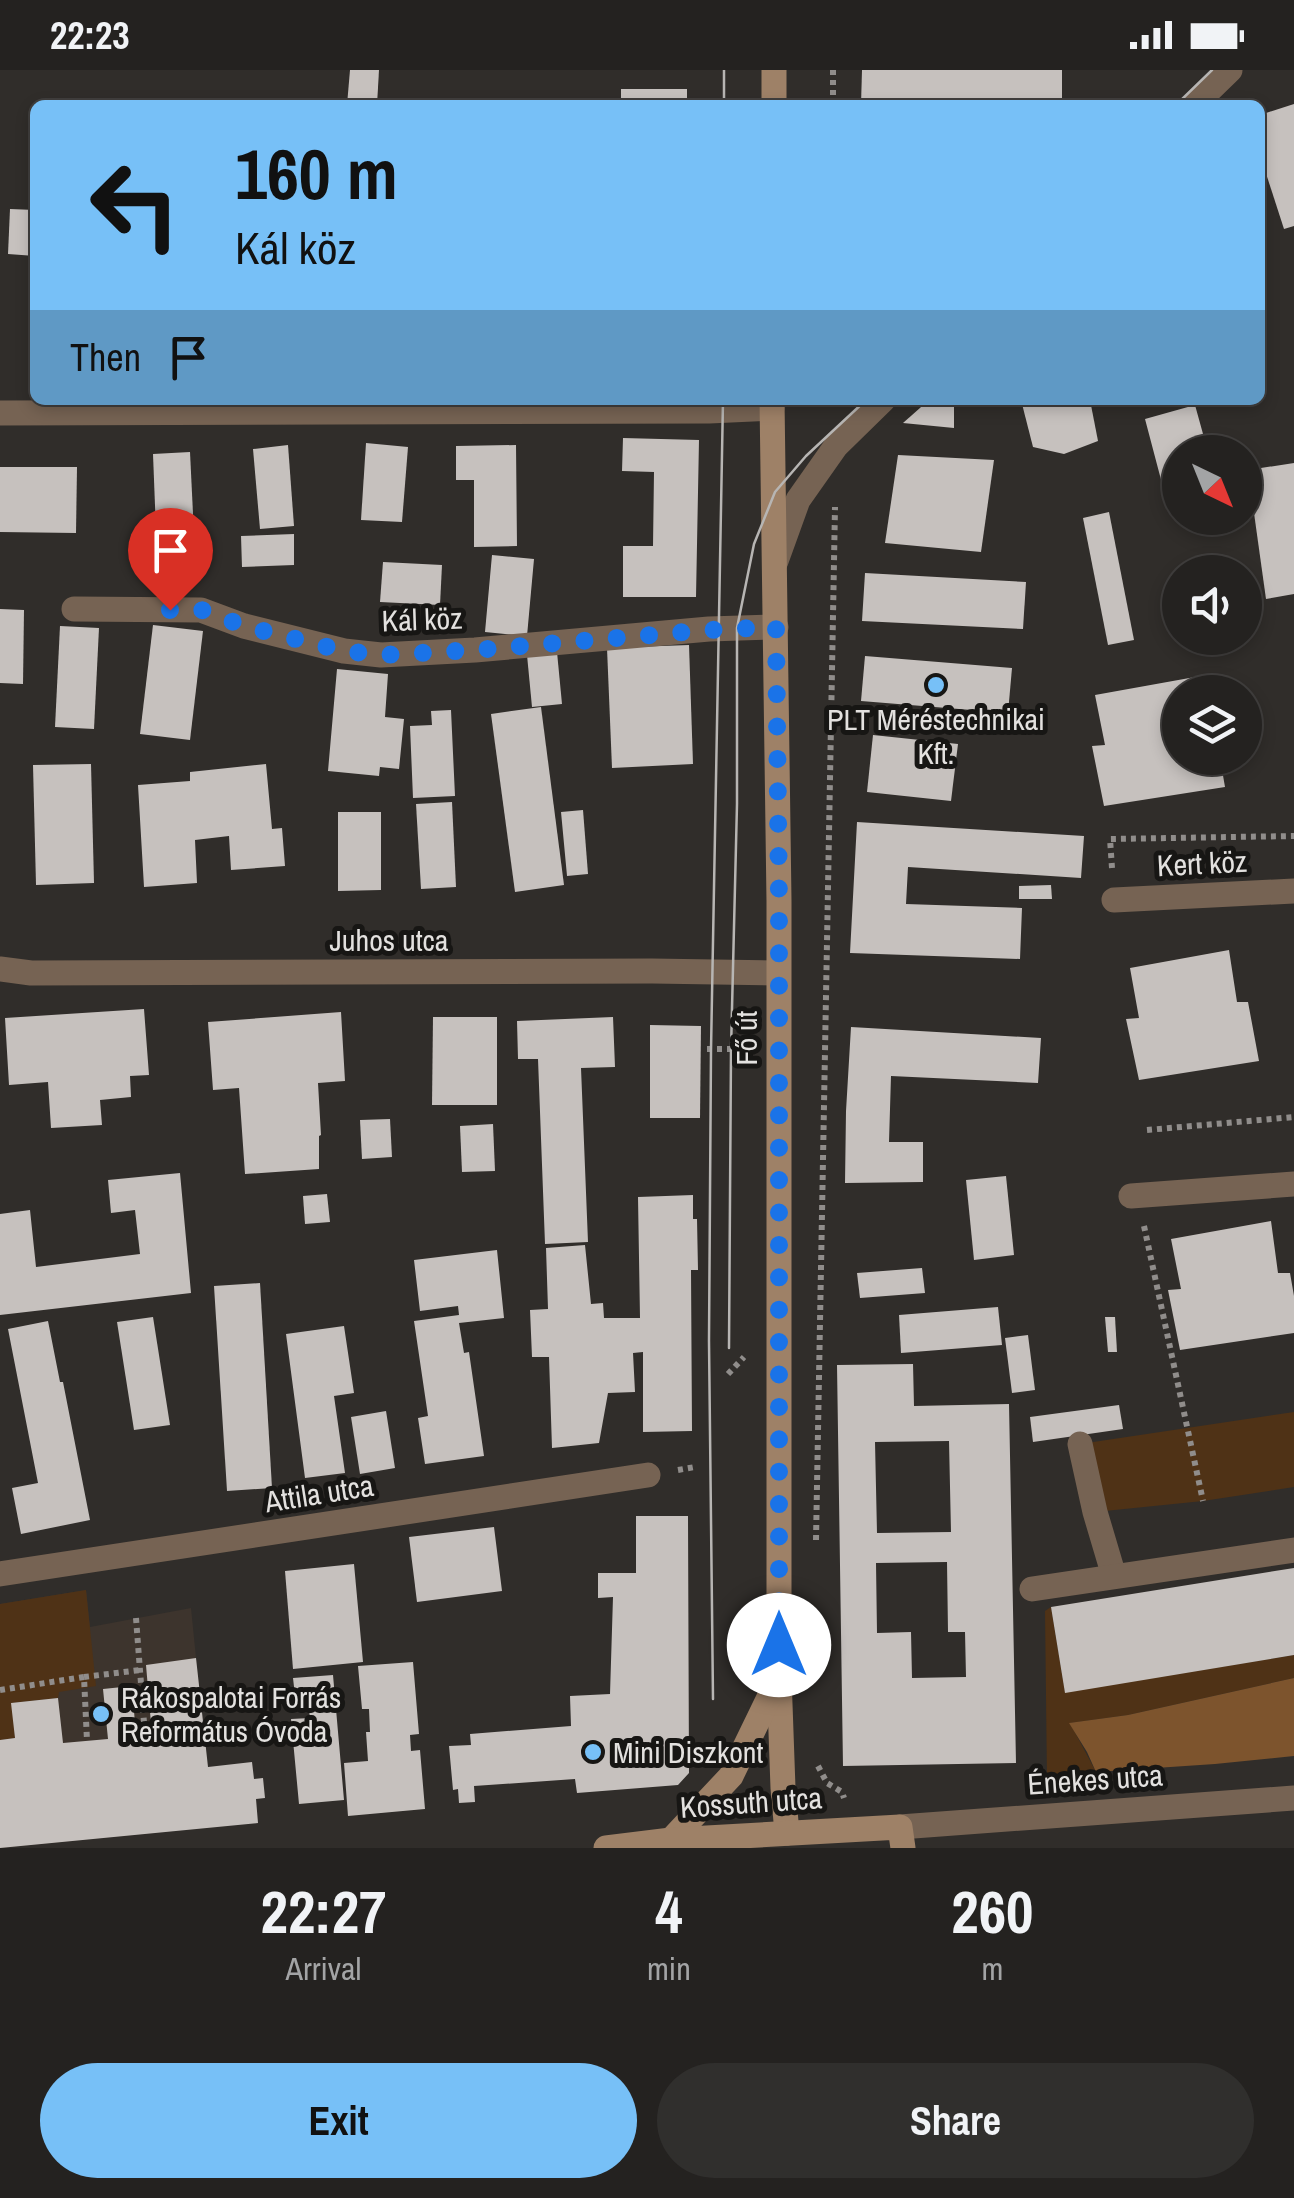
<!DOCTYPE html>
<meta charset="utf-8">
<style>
body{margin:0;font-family:"Archivo Narrow",sans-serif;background:#302f2d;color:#f1f3f6;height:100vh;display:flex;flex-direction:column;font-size:38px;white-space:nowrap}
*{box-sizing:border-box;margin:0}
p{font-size:32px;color:#a3a4a5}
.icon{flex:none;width:55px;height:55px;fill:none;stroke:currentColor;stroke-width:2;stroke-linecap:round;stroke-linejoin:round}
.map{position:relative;height:1778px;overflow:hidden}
.drawer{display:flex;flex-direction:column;background:#242220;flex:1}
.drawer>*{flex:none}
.hud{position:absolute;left:30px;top:30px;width:1235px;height:305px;border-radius:15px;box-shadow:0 5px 15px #0003,0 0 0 2px #413f3e;background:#77c0f7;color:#111;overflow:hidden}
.needle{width:65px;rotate:137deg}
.fabs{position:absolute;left:1162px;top:365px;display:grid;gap:20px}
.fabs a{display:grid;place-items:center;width:100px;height:100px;border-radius:50%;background:#242220;box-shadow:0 5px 15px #0003,0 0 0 2px #413f3e;font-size:50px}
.pin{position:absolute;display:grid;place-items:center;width:85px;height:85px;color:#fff;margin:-102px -42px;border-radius:50% 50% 50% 0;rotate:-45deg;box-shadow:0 0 10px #0007}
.pin .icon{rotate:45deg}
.me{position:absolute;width:110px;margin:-55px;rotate:0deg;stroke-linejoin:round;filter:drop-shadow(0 0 8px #0008)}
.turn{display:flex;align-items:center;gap:35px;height:210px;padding:0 40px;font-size:45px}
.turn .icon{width:130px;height:130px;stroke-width:2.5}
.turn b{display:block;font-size:70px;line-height:85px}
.then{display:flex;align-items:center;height:95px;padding:0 40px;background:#0003;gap:20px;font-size:38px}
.eta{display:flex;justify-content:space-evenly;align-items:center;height:170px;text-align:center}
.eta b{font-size:60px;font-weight:800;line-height:70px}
.action{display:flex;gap:20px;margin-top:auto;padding:20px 40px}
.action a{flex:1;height:115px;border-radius:60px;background:#77c0f7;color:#111;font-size:40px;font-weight:800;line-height:115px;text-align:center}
.action a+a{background:#302f2d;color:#f1f3f6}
.status{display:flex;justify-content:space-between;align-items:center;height:70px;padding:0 50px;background:#242220;direction:ltr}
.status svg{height:28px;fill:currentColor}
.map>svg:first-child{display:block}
</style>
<div class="status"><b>22:23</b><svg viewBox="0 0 49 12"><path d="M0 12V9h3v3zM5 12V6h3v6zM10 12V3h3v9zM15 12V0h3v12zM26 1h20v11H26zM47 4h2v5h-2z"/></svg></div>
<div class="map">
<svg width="1294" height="1778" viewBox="0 0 1294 1778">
<rect width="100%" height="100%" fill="#302d2a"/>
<path fill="#3d342d" d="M 86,1520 L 90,1557 L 191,1538 L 213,1757 L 0,1778 L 0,1534 Z"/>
<g fill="#4f3216">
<path d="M 1294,1342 L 1294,1417 L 1203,1431 L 1095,1442 L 1080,1374 Z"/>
<path d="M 86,1520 L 96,1616 L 59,1622 L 58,1628 L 12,1633 L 15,1668 L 0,1670 L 0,1534 Z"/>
<path d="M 1051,1537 L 1065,1622 L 1294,1585 L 1294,1608 L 1128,1645 L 1070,1653 L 1096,1702 L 1047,1710 L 1045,1541 Z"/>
</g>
<path fill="#7d542d" d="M 1294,1608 L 1294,1686 L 1215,1694 L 1096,1702 L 1087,1682 L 1069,1653 L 1128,1645 Z"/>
<g fill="#c6c1be" fill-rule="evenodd">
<path d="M 350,0 L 379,0 L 377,35 L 347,35 Z"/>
<path d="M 862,0 L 1062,0 L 1062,28 L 861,35 Z"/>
<rect x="621" y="19" width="66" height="16"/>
<path d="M 1294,34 L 1294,156 L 1284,159 L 1260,85 L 1260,45 Z"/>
<path d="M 10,139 L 35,140 L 35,186 L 8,184 Z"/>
<path d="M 929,330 L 954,330 L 954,358 L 903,353 Z"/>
<path d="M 1021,330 L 1090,330 L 1098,371 L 1064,384 L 1033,377 Z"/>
<path d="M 1195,335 L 1208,382 L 1180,382 L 1180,437 L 1169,440 L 1145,349 Z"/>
<path d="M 623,368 L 699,370 L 696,527 L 623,527 L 623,476 L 653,476 L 654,402 L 622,401 Z"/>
<path d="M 366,373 L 408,377 L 402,452 L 361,450 Z"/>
<path d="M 288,375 L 294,456 L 260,459 L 253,379 Z"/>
<path d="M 516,375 L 517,476 L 474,477 L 474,410 L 456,410 L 456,376 Z"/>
<path d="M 190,382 L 195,485 L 157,487 L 153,384 Z"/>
<path d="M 898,385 L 994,390 L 981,482 L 885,473 Z"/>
<path d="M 1294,393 L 1294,524 L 1266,529 L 1248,400 Z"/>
<path d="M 0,397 L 77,397 L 76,463 L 0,462 Z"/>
<path d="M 1109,442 L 1134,570 L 1108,575 L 1083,448 Z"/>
<path d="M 294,464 L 294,495 L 242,497 L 241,466 Z"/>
<path d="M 492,485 L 534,489 L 527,566 L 485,562 Z"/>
<path d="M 383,492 L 442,495 L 440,535 L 380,532 Z"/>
<path d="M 865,503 L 1026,512 L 1023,559 L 862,551 Z"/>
<path d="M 0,539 L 24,540 L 23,614 L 0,613 Z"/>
<path d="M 153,555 L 203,561 L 190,670 L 140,664 Z"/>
<path d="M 60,556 L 99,558 L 94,659 L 55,657 Z"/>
<path d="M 689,575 L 693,694 L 612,698 L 607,578 Z"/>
<path d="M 557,582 L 562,634 L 532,637 L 527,585 Z"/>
<path d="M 865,586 L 1012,598 L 1008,643 L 861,631 Z"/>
<path d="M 337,599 L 388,604 L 385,647 L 404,649 L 399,699 L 380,697 L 379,706 L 328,701 Z"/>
<path d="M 1195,607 L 1198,622 L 1180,622 L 1180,688 L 1220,688 L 1225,717 L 1104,736 L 1092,676 L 1105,675 L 1095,625 Z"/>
<path d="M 541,637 L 564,815 L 515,822 L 491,644 Z"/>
<path d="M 451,640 L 455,726 L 413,728 L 410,656 L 432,655 L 431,641 Z"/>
<path d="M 873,665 L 958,674 L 951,731 L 867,722 Z"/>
<path d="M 91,694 L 94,813 L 36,815 L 33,695 Z"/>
<path d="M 266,694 L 272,759 L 282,758 L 285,796 L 231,800 L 229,766 L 195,770 L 197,813 L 144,817 L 138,715 L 190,711 L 190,702 Z"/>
<path d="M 452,732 L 456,817 L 421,819 L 416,734 Z"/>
<path d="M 583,740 L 588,804 L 567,806 L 561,742 Z"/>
<path d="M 338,742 L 381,742 L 381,820 L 338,821 Z"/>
<path d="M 857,752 L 1084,766 L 1081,808 L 908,797 L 906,834 L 1022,838 L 1020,889 L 850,883 Z"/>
<path d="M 1051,815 L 1052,829 L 1019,829 L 1019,816 Z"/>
<path d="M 1229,880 L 1237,932 L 1248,932 L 1259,991 L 1139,1010 L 1126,949 L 1139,948 L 1130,898 Z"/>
<path d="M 144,939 L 149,1005 L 130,1006 L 131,1027 L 100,1030 L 102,1055 L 51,1058 L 48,1012 L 9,1015 L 5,948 Z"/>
<path d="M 341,942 L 345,1011 L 318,1013 L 321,1065 L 319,1066 L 319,1099 L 245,1104 L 239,1018 L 213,1020 L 208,952 Z"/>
<path d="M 433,947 L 497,947 L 497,1035 L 432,1035 Z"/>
<path d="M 613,947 L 615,997 L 581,998 L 588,1172 L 545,1174 L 538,989 L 518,989 L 517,951 Z"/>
<path d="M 650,955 L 701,956 L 700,1048 L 650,1048 Z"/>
<path d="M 851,957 L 1041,968 L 1038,1013 L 891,1006 L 889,1072 L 923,1072 L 923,1112 L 845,1113 L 846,1041 Z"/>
<path d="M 390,1049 L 392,1087 L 362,1089 L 360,1050 Z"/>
<path d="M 493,1054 L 495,1101 L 462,1102 L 460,1056 Z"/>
<path d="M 180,1103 L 191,1223 L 0,1245 L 0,1144 L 30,1140 L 36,1197 L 140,1184 L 135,1140 L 111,1143 L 108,1110 Z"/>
<path d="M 1006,1106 L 1014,1185 L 974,1190 L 966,1110 Z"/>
<path d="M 327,1124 L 330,1152 L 305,1154 L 303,1126 Z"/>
<path d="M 693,1125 L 693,1149 L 697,1149 L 698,1200 L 691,1200 L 692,1361 L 643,1362 L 643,1282 L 633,1283 L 635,1322 L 608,1323 L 599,1373 L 552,1378 L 549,1287 L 532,1287 L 530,1240 L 548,1239 L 546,1178 L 585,1175 L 591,1234 L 603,1233 L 604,1248 L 640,1248 L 638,1127 Z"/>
<path d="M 1271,1151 L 1278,1203 L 1290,1203 L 1294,1226 L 1294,1263 L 1180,1280 L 1168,1220 L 1181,1219 L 1171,1169 Z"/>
<path d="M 497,1180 L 504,1248 L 459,1253 L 464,1283 L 469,1282 L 484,1386 L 425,1394 L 418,1348 L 428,1346 L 414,1251 L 459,1245 L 458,1236 L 420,1241 L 414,1190 Z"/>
<path d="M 922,1198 L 925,1223 L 860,1228 L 857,1203 Z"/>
<path d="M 260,1213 L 272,1418 L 227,1421 L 214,1216 Z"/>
<path d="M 998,1237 L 1002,1275 L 901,1283 L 899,1245 Z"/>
<path d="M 153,1247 L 170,1355 L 134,1360 L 117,1252 Z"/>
<path d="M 1105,1247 L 1115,1247 L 1117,1282 L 1108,1282 Z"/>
<path d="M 48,1251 L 60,1312 L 63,1312 L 90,1450 L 21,1464 L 12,1418 L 38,1413 L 8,1259 Z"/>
<path d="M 344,1256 L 354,1323 L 334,1326 L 345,1403 L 305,1408 L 286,1264 Z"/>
<path d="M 1028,1265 L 1035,1320 L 1012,1323 L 1005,1268 Z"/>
<path d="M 913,1294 L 914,1336 L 1009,1334 L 1016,1693 L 843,1696 L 837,1295 ZM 949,1371 L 951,1462 L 877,1463 L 875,1372 ZM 947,1492 L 948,1562 L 965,1562 L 966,1607 L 912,1608 L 911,1562 L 877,1563 L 876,1493 Z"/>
<path d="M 1119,1335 L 1123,1359 L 1033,1372 L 1030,1347 Z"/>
<path d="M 386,1341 L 395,1398 L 360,1404 L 351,1347 Z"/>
<path d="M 636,1446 L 688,1446 L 689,1703 L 678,1715 L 577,1723 L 575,1709 L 474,1716 L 475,1732 L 459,1733 L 458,1719 L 453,1720 L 449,1676 L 471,1675 L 470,1664 L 571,1656 L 570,1626 L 610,1624 L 613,1527 L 598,1528 L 598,1503 L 636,1503 Z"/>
<path d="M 494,1457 L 502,1521 L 417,1532 L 409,1467 Z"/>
<path d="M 354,1494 L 363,1592 L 293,1599 L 285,1501 Z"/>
<path d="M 1294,1498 L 1294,1585 L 1065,1623 L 1051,1537 Z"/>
<path d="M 196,1588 L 208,1697 L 252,1692 L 254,1709 L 263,1708 L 265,1728 L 256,1729 L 258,1753 L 0,1778 L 0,1670 L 15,1668 L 11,1633 L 58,1628 L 63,1673 L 108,1669 L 103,1619 L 132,1616 L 136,1666 L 152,1665 L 146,1595 Z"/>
<path d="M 413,1592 L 419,1664 L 410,1665 L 411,1681 L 420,1680 L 425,1739 L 348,1746 L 344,1693 L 368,1691 L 366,1662 L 370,1662 L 369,1639 L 362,1639 L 358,1596 Z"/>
<path d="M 333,1605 L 344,1730 L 299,1734 L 291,1649 L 310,1648 L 308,1633 L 296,1634 L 293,1608 Z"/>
</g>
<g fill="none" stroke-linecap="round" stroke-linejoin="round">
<g stroke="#908d8b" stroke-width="6" stroke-dasharray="5 5" stroke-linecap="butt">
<path d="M 833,0 L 833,35"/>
<path d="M 1112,798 L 1110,769 L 1294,766"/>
<path d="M 707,979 L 746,979"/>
<path d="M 1147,1060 L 1294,1047"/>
<path d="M 1144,1156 L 1203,1431"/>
<path d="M 728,1304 L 744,1287"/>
<path d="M 678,1400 L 695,1397"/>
<path d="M 816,1470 L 835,437"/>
<path d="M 136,1548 L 145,1666"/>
<path d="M 84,1607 L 140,1600"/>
<path d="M 0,1620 L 84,1607 L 87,1671"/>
<path d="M 818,1696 L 827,1713 L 842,1722 L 844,1728"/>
</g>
<g stroke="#766353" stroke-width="25">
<path d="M 1194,35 L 1230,0"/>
<path d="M 0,343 L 709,341 L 772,338"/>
<path d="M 776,491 L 798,430 L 836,376 L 883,330"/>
<path d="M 74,539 L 201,540 L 244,556 L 344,581 L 381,585 L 475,580 L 709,559 L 776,557"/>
<path d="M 1114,830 L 1294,821"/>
<path d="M 0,899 L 31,903 L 652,901 L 778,903"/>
<path d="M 1131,1126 L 1294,1114"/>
<path d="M 1080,1374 L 1095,1442 L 1114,1506"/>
<path d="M 0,1504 L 648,1405"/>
<path d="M 1032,1519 L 1294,1480"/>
<path d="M 900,1757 L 1294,1728"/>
</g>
<g stroke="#9e8167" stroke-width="25">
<path d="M 774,35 L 774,0"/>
<path d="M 772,330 L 779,831 L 779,1606 L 783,1718 L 787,1763"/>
<path d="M 671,1770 L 731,1706 L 777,1611"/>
<path d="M 606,1778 L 671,1770 L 900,1757 L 903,1778"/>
</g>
<g stroke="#b7b5b3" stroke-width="2.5">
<path d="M 724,35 L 724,0"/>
<path d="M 1176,35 L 1212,0"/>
<path d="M 729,1278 L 731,980 L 737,734 L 737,558 L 754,474 L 775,422 L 806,386 L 866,330"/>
<path d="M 713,1629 L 709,1271 L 711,980 L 723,330"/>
</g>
</g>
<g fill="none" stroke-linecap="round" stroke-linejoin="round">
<path stroke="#1a73e8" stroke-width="18" stroke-dasharray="0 32.4" d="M 170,540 L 202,540 L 244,556 L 344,581 L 382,585 L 475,580 L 709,560 L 776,557 L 779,831 L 779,1575"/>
</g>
<g fill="#77c0f7" stroke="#171614" stroke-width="4">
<circle cx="936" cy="615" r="10"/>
<circle cx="101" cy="1644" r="10"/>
<circle cx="593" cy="1682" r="10"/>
</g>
<g text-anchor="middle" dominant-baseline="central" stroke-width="10" stroke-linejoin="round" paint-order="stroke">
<g font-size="30" fill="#e3e1df" stroke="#171614">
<text transform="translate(422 549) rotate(-2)">Kál köz</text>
<text transform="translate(1202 793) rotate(-3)">Kert köz</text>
<text x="389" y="870">Juhos utca</text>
<text transform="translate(746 968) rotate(-90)">Fő út</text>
<text transform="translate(319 1423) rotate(-9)">Attila utca</text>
<text transform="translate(1095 1709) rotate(-4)">Énekes utca</text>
<text transform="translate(751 1732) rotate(-4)">Kossuth utca</text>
</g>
<g font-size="30" fill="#e3e1df" stroke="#171614" text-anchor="start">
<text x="936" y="649" text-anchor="middle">PLT Méréstechnikai<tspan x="936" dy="34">Kft.</tspan></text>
<text x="121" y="1627">Rákospalotai Forrás<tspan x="121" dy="34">Református Óvoda</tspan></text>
<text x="613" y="1682">Mini Diszkont</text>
</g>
</g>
</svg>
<div class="fabs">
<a><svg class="needle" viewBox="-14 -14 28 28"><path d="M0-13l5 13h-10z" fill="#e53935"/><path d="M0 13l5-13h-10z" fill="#a3a4a5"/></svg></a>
<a><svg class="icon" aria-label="sound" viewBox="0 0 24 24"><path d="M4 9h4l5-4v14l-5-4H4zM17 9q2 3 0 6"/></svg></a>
<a><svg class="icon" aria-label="layers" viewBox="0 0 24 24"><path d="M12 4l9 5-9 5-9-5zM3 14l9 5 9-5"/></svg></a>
</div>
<div class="pin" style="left:170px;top:540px;background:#d93025"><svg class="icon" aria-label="arrive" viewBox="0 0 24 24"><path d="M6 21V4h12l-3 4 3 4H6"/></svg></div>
<svg class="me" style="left:779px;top:1575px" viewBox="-20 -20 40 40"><circle r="19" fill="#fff"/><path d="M0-13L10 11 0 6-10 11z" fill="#1a73e8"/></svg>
<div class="hud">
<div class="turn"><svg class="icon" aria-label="left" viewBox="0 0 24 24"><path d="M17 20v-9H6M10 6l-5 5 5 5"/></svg><div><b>160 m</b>Kál köz</div></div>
<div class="then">Then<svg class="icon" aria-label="arrive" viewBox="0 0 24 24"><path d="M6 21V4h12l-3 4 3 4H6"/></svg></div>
</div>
</div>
<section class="drawer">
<div class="eta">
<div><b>22:27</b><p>Arrival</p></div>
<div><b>4</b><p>min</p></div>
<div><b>260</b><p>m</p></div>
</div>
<div class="action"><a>Exit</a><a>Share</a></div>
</section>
